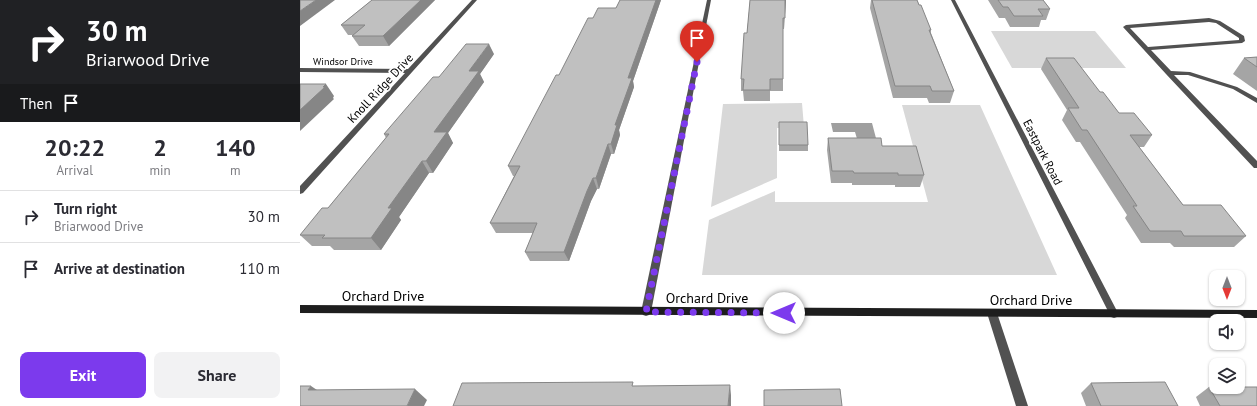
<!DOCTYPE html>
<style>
body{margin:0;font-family:"PT Sans",sans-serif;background:#f2f2f3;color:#2b2b33;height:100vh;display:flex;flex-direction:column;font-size:15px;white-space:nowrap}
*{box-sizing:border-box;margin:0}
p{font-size:13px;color:#7c7c81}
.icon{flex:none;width:22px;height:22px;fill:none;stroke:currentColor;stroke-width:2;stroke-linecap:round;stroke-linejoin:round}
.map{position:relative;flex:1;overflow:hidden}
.details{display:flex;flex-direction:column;background:#fff;width:300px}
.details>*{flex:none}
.banner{background:#202124;color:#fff;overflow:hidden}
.needle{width:26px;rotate:180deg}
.fabs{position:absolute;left:909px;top:270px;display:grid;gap:8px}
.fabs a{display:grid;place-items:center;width:36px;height:36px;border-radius:8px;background:#fff;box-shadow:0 1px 3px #0004;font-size:20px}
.pin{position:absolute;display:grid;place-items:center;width:34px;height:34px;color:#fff;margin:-41px -17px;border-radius:50% 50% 50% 0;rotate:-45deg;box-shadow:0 0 4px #0007}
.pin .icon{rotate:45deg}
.me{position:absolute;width:44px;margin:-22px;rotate:270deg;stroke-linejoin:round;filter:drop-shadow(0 0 3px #0008)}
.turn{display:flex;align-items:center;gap:14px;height:84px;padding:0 20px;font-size:18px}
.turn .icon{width:52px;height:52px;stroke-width:2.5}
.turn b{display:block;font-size:28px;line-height:34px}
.then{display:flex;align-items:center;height:38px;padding:0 20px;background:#0003;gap:8px;font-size:15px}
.eta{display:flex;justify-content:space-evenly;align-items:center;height:68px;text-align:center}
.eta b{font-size:24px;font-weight:600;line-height:28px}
.action{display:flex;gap:8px;margin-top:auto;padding:8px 20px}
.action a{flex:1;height:46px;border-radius:8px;background:#7c3aed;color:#fff;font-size:16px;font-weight:600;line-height:46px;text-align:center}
.action a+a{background:#f2f2f3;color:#2b2b33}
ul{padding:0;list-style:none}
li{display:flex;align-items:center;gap:12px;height:52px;padding:0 20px;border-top:1px solid #e1e1e2}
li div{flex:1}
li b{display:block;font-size:15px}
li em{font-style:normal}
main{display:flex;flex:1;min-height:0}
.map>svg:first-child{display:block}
</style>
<main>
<section class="details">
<div class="banner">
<div class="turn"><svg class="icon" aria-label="right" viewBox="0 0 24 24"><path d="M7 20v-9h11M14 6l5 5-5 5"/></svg><div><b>30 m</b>Briarwood Drive</div></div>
<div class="then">Then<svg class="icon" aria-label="arrive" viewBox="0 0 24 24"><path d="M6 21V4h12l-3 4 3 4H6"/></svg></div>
</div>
<div class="eta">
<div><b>20:22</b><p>Arrival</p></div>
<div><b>2</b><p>min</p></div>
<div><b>140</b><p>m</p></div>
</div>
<ul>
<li><svg class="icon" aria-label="right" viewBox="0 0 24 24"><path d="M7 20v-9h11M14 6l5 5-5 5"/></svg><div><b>Turn right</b><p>Briarwood Drive</p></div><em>30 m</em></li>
<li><svg class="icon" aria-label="arrive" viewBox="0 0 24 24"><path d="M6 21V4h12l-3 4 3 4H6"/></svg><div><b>Arrive at destination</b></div><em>110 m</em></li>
</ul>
<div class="action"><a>Exit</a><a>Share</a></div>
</section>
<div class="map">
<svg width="957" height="406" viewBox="0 0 957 406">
<rect width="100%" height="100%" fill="#fff"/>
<g fill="#d8d8d8">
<path d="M 691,31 L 795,31 L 826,68 L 712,68 Z"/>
<path d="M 502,103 L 504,127 L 477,128 L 477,178 L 411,207 L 423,104 Z"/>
<path d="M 602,105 L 680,105 L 757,275 L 402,275 L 409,220 L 475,191 L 475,202 L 628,202 Z"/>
</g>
<path fill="#9f9f9f" d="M 531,123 L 572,123 L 577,142 L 558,142 L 555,132 L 533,132 Z"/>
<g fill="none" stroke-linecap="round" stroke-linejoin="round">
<path fill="#515151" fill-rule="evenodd" d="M 909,18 L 920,21 L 944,36 L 945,41 L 942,43 L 851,50 L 871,71 L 890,72 L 937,87 L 957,98 L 957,103 L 933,89 L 888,75 L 874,75 L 957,161 L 957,168 L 954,168 L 866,74 L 823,27 L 826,25 ZM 909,22 L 916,23 L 939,38 L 939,40 L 848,47 L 830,28 Z"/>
<g fill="#515151" fill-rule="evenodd">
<path d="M 172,0 L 177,0 L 3,193 L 0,194 L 0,186 L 105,73 L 0,72 L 0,68 L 108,69 Z"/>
<path d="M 407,0 L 411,0 L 351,312 L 349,315 L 346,316 L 343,315 L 341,312 Z"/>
<path d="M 651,0 L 655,0 L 817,311 L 819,314 L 817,317 L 814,318 L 811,317 Z"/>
<path d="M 692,309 L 695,310 L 697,313 L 728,406 L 716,406 L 687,313 L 689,310 Z"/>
</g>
<path fill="#1e1e1e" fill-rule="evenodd" d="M 0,305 L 957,310 L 957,318 L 0,313 Z"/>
</g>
<g fill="#a5a5a5">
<path d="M 72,0 L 135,0 L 89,46 L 59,46 L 52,36 L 54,35 L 48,35 L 41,25 Z"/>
<path d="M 320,0 L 361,0 L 333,81 L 334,87 L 319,130 L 320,135 L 314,154 L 311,154 L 299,189 L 297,189 L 291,201 L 269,261 L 230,261 L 225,252 L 233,233 L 196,233 L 190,223 L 214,176 L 213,176 L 208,166 L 259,75 L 293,18 L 316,8 Z"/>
<path d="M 450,0 L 486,0 L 484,29 L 483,29 L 483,91 L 470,91 L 470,101 L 444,101 L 443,91 L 441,91 L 441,79 L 447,33 Z"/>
<path d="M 571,0 L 617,0 L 631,30 L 631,33 L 654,91 L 650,103 L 629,103 L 627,98 L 593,98 L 570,8 Z"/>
<path d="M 688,0 L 743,0 L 750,9 L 746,20 L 741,20 L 739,27 L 710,27 L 705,18 L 699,18 Z"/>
<path d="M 194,54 L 180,74 L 184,82 L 148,133 L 153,143 L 133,173 L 129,173 L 99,217 L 101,220 L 81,250 L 34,250 L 30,246 L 12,246 L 0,235 L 28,208 L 86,138 L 84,134 L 139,77 Z"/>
<path d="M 957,57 L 957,91 L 933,74 L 944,58 Z"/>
<path d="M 746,58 L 800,92 L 819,113 L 852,135 L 844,147 L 839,147 L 883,205 L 946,236 L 934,247 L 874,247 L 870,243 L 841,243 L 825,218 L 827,215 L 780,142 L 776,142 L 762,120 L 767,110 L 741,69 Z"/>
<path d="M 479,122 L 508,145 L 508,151 L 479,151 Z"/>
<path d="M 528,138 L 582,146 L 624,175 L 620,187 L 595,187 L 595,185 L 552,185 L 552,183 L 531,183 L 527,150 Z"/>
<path d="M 791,383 L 878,406 L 786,406 L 781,393 Z"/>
<path d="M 909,387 L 957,406 L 900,406 L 896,397 Z"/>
</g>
<g fill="#868686">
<path d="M 16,0 L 35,0 L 0,26 L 0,11 Z"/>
<path d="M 121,0 L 135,0 L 89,46 L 83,36 Z"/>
<path d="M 356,0 L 361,0 L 333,81 L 334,87 L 319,130 L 320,135 L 314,154 L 311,144 L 315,125 L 328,78 Z"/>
<path d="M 485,0 L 486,0 L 484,29 L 485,18 Z"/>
<path d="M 189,44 L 194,54 L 180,74 L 184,82 L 148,133 L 153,143 L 133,173 L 126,161 L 134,132 L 169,71 Z"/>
<path d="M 26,84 L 34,96 L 33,98 L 34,99 L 0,131 L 0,110 Z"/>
<path d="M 308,144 L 311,154 L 299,189 L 296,178 Z"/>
<path d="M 122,161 L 129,173 L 99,217 L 101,220 L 81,250 L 71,238 L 88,208 Z"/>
<path d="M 293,178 L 297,189 L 291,201 L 269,261 L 264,252 L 287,191 Z"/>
<path d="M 430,385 L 431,395 L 431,406 L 428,406 Z"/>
<path d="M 11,386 L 26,396 L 8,390 Z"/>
<path d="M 115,389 L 127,400 L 124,406 L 107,406 Z"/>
</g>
<g fill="#c0c0c0" stroke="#868686">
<path d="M 0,0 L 16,0 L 0,11 Z"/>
<path d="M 72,0 L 121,0 L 83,36 L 52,36 L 65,25 L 41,25 Z"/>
<path d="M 320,0 L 356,0 L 328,78 L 332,78 L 315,125 L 317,125 L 311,144 L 308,144 L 296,178 L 293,178 L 287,191 L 264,252 L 225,252 L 237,223 L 190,223 L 220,166 L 208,166 L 256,75 L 259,75 L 288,18 L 293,18 L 298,8 L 316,8 Z"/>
<path d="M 450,0 L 485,0 L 485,18 L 483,18 L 483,79 L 470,79 L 470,90 L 443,90 L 444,79 L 441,79 L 444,33 L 447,33 Z"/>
<path d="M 572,0 L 617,0 L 619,5 L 621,5 L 631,30 L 629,30 L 654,91 L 632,91 L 630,86 L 595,86 Z"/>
<path d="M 698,0 L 743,0 L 750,9 L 738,9 L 743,16 L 714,16 L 708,7 L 703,7 Z"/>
<path d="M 166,44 L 189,44 L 169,71 L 179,71 L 134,132 L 147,132 L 126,161 L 122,161 L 88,208 L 92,208 L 71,238 L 22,238 L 25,235 L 0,235 L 22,208 L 28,208 L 89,134 L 84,134 L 133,77 L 139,77 Z"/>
<path d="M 957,57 L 957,67 L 944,58 Z"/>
<path d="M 746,58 L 774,58 L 800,92 L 803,92 L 819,113 L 834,113 L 852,135 L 830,135 L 883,205 L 921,205 L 946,236 L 884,236 L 881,231 L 850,231 L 833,206 L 837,206 L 787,130 L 782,130 L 768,108 L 779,108 Z"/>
<path d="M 0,84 L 26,84 L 23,87 L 25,87 L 0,110 Z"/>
<path d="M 479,122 L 507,122 L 508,145 L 479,145 Z"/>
<path d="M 528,138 L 581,138 L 582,146 L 616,146 L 624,175 L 598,175 L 598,173 L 554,173 L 553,171 L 532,171 Z"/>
<path d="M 333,382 L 332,386 L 430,385 L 428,406 L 153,406 L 162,383 Z"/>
<path d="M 865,382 L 878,406 L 801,406 L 791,383 Z"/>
<path d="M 0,386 L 11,386 L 8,390 L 115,389 L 107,406 L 0,406 Z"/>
<path d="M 909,387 L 957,387 L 957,406 L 920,406 Z"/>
<path d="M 540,389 L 542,406 L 464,406 L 464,390 Z"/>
</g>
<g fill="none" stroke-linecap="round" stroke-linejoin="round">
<path stroke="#7c3aed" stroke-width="7" stroke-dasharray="0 12.6" d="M 397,62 L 346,312 L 484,313"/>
</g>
<g text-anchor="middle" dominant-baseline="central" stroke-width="3.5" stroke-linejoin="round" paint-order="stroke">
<g font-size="10" fill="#000" stroke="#fff">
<text x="43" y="61">Windsor Drive</text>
</g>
<g font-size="12" fill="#000" stroke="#fff">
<text transform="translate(80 88) rotate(-47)">Knoll Ridge Drive</text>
<text transform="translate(743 152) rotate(63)">Eastpark Road</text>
</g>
<g font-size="14" fill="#000" stroke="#fff">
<text x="83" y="296">Orchard Drive</text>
<text x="407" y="298">Orchard Drive</text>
<text x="731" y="300">Orchard Drive</text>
</g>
</g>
</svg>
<div class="fabs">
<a><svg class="needle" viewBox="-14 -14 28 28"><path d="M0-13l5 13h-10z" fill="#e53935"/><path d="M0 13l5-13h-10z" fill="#7c7c81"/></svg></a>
<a><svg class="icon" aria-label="sound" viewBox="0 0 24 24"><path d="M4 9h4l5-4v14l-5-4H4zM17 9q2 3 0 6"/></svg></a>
<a><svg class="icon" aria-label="layers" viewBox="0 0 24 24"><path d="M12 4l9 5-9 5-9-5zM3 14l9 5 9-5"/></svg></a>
</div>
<div class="pin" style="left:397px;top:62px;background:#d93025"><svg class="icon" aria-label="arrive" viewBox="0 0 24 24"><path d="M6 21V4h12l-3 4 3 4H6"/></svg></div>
<svg class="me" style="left:484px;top:313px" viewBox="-20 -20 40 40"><circle r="19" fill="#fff"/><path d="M0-13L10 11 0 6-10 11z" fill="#7c3aed"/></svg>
</div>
</main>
